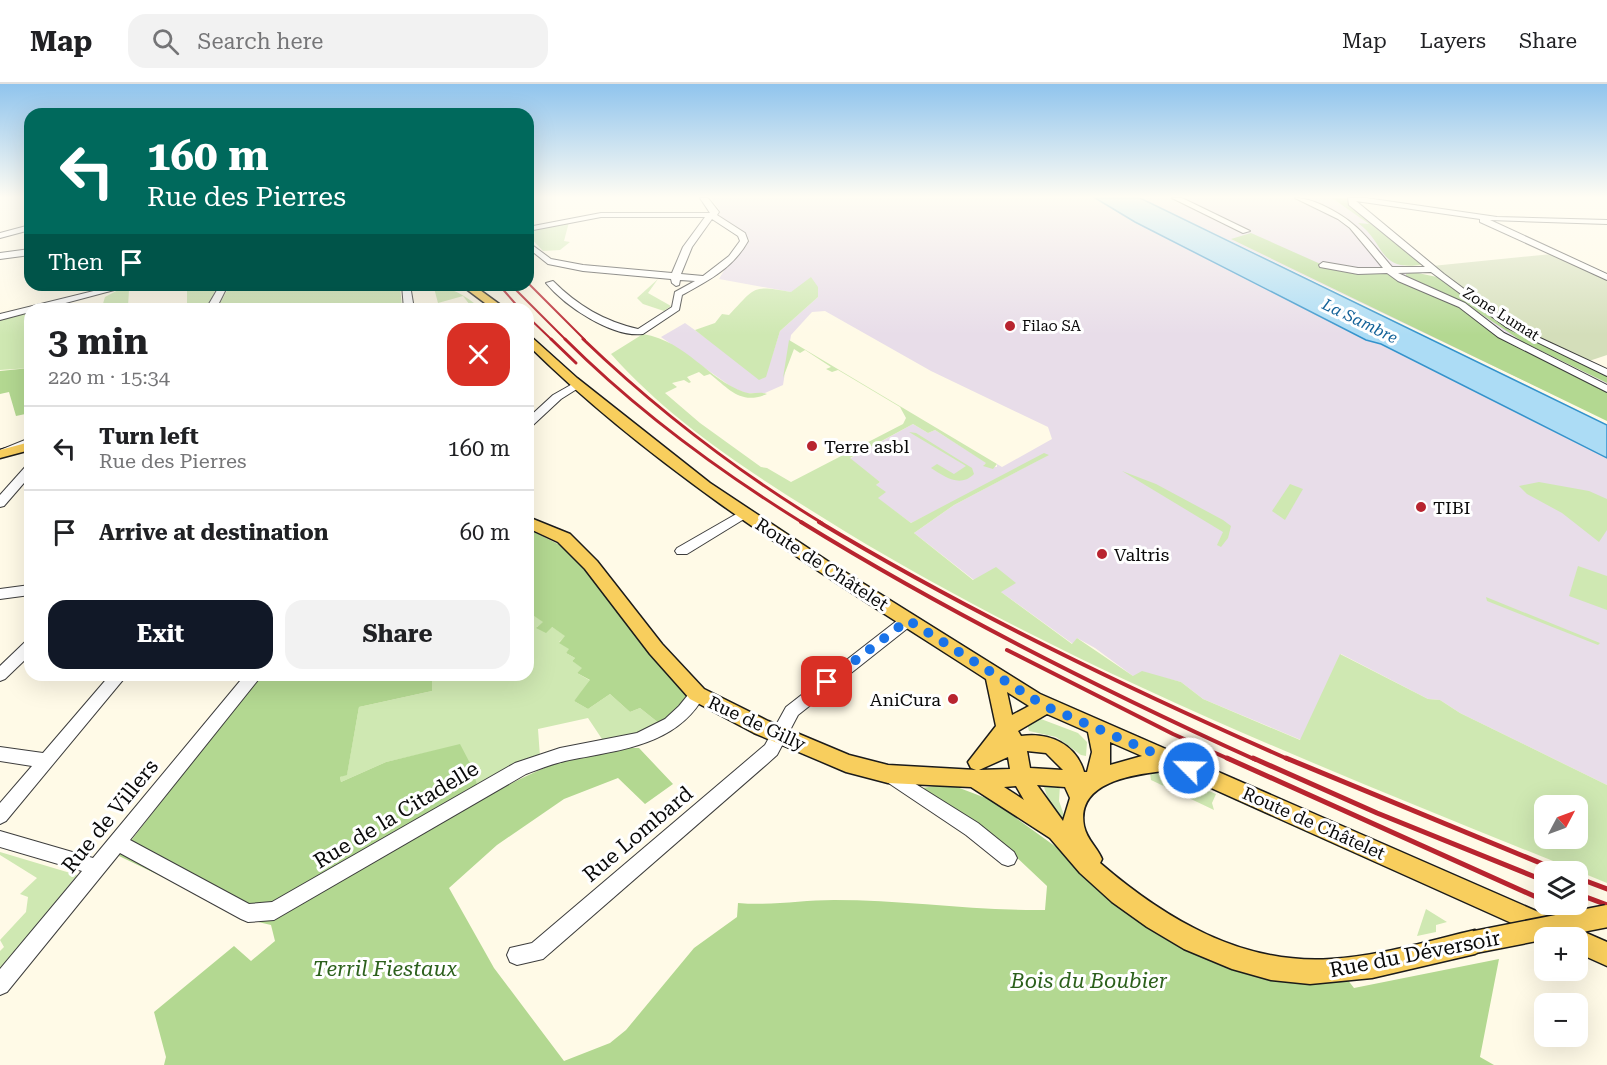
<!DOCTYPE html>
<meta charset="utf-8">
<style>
body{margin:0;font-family:"Roboto Serif",serif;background:#f2f2f2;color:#202124;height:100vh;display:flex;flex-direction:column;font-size:22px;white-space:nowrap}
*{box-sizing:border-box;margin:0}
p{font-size:20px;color:#757577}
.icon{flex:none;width:33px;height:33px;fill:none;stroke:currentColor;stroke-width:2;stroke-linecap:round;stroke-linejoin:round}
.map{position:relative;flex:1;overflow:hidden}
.drawer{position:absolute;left:24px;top:219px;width:510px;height:378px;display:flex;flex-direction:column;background:#fff;border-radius:18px;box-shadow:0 6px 24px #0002}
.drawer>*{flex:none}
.hud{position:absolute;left:24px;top:24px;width:510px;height:183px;border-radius:18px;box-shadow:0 6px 24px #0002;background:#00695c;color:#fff;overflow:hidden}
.needle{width:39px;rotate:49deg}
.controls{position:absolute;left:1534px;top:711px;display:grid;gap:12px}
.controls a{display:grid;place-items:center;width:54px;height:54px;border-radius:12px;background:#fff;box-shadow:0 6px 24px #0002;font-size:30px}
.pin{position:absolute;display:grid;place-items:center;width:51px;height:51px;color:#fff;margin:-26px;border-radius:12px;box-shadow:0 3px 9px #0006}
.me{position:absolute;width:66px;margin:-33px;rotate:293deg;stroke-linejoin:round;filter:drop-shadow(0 0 4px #0008)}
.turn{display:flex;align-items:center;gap:21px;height:126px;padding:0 24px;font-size:27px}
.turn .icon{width:78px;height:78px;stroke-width:2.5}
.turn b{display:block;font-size:42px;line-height:51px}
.then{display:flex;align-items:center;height:57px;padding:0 24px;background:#0003;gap:12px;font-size:22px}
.round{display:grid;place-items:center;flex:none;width:63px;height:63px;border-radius:18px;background:#f2f2f2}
.overview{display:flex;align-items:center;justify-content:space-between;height:102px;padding:0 24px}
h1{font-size:36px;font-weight:700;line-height:45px}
.cta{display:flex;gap:12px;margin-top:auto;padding:12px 24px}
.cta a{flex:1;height:69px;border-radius:18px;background:#111827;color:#fff;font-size:24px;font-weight:700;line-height:69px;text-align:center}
.cta a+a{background:#f2f2f2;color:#202124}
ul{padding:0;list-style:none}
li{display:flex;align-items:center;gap:18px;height:84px;padding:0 24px;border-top:2px solid #e0e0e0}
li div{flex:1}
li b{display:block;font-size:22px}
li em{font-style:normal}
header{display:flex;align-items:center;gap:36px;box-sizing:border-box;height:84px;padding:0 30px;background:#fff;border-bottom:2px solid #e0e0e0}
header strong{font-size:28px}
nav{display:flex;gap:33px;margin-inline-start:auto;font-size:21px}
.search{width:420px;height:54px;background:#f2f2f2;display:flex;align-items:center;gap:15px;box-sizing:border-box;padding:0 21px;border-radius:18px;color:#757577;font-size:22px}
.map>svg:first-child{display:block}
</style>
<header>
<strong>Map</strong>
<div class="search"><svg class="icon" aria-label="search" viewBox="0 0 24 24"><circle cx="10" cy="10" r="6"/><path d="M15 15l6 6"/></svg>Search here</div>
<nav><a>Map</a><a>Layers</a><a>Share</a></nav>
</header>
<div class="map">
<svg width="1607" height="981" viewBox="0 0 1607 981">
<rect width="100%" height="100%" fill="#fffae7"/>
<g fill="#e8dde9">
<path d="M 711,114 L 1095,114 L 1135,138 L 1366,256 L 1381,260 L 1607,374 L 1607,701 L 1460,629 L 1440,616 L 1428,615 L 1341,570 L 1301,656 L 1203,615 L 1181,598 L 1161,593 L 1133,592 L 1095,564 L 1077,554 L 1073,560 L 1001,508 L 974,496 L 914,449 L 954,421 L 1048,371 L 911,439 L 877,414 L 876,401 L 880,398 L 849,375 L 913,340 L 928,349 L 935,346 L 987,379 L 984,381 L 997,383 L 997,380 L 1002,383 L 1052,355 L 1048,343 L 931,287 L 825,227 L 812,228 L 791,251 L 783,301 L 765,309 L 746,309 L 733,304 L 661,253 L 685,239 L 720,264 L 771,275 L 780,247 L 818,213 L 719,195 L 726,183 L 750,156 L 719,131 L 719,125 Z"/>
<path d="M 1140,114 L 1332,114 L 1371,141 L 1405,183 L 1432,194 L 1523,258 L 1607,299 L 1607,336 Z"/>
</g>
<g fill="#cfe8b2" fill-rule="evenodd">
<path d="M 569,138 L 564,157 L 570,158 L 560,166 L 543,167 L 529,152 L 535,146 Z"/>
<path d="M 811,193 L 818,203 L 818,213 L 780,247 L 766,293 L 759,296 L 695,246 L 715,239 L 722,230 L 729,231 C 756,203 751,201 791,208 Z"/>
<path d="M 658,195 L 648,209 L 671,222 L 664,227 L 643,220 L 637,214 Z"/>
<path d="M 139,201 L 157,201 L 129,206 L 128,222 L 102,223 L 105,213 L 122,204 Z"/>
<path d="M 173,201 L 202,201 L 216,204 L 208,225 L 183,225 L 183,220 L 187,219 L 187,206 L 184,206 L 184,202 Z"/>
<path d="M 230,201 L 400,201 L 402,225 L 217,225 Z"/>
<path d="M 414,201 C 447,201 456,205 482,225 L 473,225 L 463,212 L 438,219 L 434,204 L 414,207 Z"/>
<path d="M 30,226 L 30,284 L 0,286 L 0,233 Z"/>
<path d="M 643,250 C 688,258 707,295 744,308 C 752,311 759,307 767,310 C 741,321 730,306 710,290 L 704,292 L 699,288 L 687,293 L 691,298 L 689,299 L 684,296 L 672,299 L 677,303 L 665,309 L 700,339 L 761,383 L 767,384 L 791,398 L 903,340 L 906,334 L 900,323 L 838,286 L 832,288 L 826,285 L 831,283 L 805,266 L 800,269 L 794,265 L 783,294 L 789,256 L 997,380 L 993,385 L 983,382 L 986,379 L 935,346 L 928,349 L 913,340 L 850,374 L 880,398 L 876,401 L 886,408 L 878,414 L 911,439 L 1044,369 L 1049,371 L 954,421 L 914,449 L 973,496 L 996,483 L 1016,499 L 1001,508 L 1072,560 L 1077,554 L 1133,592 L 1142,587 L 1181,598 L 1203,615 L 1300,656 L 1340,570 L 1428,615 L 1440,616 L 1460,629 L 1607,701 L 1607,799 C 1349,694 1085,593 846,448 C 762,396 677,344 611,270 ZM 1545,722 L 1578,722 L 1578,754 L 1545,754 Z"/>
<path d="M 909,348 L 916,349 L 972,384 L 974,390 C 960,404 945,393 931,384 L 937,380 L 954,390 L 966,382 Z"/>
<path d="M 1122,387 L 1156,400 L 1223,436 L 1231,442 L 1228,454 L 1221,463 L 1217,461 L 1223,448 Z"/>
<path d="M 1539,398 L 1589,407 L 1607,415 L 1607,446 L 1599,458 L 1562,429 L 1527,410 L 1519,402 Z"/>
<path d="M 1290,400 L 1303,405 L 1285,436 L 1272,427 Z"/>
<path d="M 1578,482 L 1607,492 L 1607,526 L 1569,512 Z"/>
<path d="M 1486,513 L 1600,559 L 1598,561 L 1487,517 Z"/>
<path d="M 528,528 L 544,538 L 537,543 L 552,543 L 566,552 L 559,558 L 570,565 L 566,569 L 575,574 L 572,577 L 583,584 L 577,589 L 591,597 L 574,617 L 588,625 L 610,610 L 630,628 L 640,624 L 660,640 L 629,653 L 585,663 L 602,655 L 588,634 L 538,645 L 540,673 L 536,685 L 480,715 L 460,661 L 386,678 L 341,698 L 340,693 L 347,690 L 359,623 L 432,607 L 432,591 L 528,591 Z"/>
<path d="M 1041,635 L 1078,649 L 1087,658 L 1086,672 L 1081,671 L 1056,653 L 1029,647 L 1027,639 Z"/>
<path d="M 1161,686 L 1216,710 L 1212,719 L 1214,726 L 1151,696 L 1150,689 Z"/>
<path d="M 1043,700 L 1060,701 L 1059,717 L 1066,737 L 1064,739 L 1051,724 Z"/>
<path d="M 0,768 L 77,791 L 0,888 L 0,867 L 4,863 L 0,856 L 26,828 L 28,813 L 20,810 L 37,794 L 0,771 Z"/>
<path d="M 1426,825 L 1447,838 L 1436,841 L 1436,848 L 1417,852 Z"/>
</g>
<g fill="#b3d891">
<path d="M 1332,114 L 1350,114 L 1349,117 L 1409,165 L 1421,181 C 1377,187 1386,159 1358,139 L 1369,140 Z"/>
<path d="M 1251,149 L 1334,186 L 1380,188 L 1391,191 L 1452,218 L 1489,244 L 1607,305 L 1607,337 L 1231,155 Z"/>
<path d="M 1413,188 L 1437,193 L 1513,247 L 1607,292 L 1607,299 L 1523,258 L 1481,230 L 1406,194 L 1406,190 Z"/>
<path d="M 30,284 L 30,329 L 16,332 L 9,308 L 0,310 L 0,287 Z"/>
<path d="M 528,445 L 564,463 L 593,491 L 690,615 L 660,640 L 640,624 L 630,628 L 610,610 L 588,625 L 574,617 L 590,596 L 577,589 L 582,584 L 572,577 L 575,574 L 566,569 L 569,565 L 559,559 L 565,552 L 552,543 L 546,549 L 536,544 L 543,538 L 528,528 Z"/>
<path d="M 260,591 L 432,591 L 432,607 L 359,623 L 347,691 L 340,693 L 341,698 L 386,678 L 460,660 L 472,683 L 481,715 C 530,689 582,662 639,664 L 673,700 L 645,720 L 618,694 L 564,715 L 497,761 L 449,804 L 494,884 L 564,977 L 610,959 L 626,946 L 694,864 L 737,833 L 738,819 C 771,822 802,816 834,816 C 905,816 975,827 1045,826 L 1047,802 L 997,755 L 922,704 L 949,700 L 991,716 L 1063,768 L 1162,848 L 1347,895 L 1354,904 L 1499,875 L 1480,973 L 1494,981 L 164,981 L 166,973 L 154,928 L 234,862 L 251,877 L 275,857 L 271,841 L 254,837 L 119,772 Z"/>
</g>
<path fill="#d4deba" d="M 1552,170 L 1607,195 L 1607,271 L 1589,277 L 1525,247 L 1495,229 L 1432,182 Z"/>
<path fill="#acdcf5" stroke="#3493cc" stroke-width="1.5" d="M 1095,114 L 1140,114 L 1607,341 L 1607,374 L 1381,260 L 1366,256 L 1135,138 Z"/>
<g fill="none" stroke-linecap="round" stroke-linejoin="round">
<g stroke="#3d3d3d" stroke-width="2">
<g id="minor">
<path d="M 700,114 L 708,114 L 719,128 L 717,131 L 745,149 L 748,157 C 733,184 708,197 682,211 L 679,226 L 643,250 C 612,254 565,222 546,199 L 553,197 C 578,222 604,237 638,245 L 672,223 L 675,208 L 695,197 L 680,196 L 679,201 L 676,202 L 672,199 L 671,195 L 583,187 L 548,180 L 528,164 L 528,158 L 551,175 L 583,181 L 672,189 L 683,163 L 705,133 L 601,133 L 528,147 L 528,143 L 601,129 L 710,129 ZM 712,135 L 738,152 L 740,157 L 729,172 L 703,192 L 681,190 L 692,163 Z"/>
<path d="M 1172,114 L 1182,114 L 1250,147 L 1243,149 Z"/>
<path d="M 1295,114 C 1305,114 1313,117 1322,121 C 1358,138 1367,154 1392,183 L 1425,183 L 1349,121 L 1348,114 L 1366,114 L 1497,133 L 1607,136 L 1607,140 L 1490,136 L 1607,190 L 1607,196 L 1480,138 L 1480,135 L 1356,117 L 1444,190 L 1499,231 L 1540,254 L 1607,285 L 1607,292 L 1506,243 L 1431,188 L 1398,189 L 1465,219 L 1504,249 L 1607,301 L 1607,308 L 1498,253 L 1459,223 L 1398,197 L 1387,189 L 1358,190 L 1320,183 L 1319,181 L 1323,178 L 1358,184 L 1383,184 L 1350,144 L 1338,135 Z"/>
<path d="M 30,141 L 30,146 L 0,154 L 0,149 Z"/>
<path d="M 30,165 L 30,171 L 0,175 L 0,169 Z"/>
<path d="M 118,201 L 133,201 L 43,225 L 30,225 L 30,228 L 0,236 L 0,230 Z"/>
<path d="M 220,201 L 228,201 L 216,225 L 206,225 Z"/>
<path d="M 402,201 L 410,201 L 414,225 L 404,225 Z"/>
<path d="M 576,298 L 581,301 L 580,303 L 561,315 L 532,342 L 528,343 L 528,334 L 553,311 Z"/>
<path d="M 30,354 L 30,361 L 0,373 L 0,366 Z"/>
<path d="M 30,381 L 30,392 L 4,422 L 0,423 L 0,411 L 26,382 Z"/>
<path d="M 745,425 L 751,429 L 749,432 L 687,470 L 677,470 L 675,467 L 677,464 Z"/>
<path d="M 30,501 L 30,511 L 0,515 L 0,505 Z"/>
<path d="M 908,531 L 913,532 L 915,536 L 913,540 L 798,631 L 777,671 L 767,680 L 543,875 L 517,881 L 510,878 L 507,871 L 510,864 L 532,859 L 765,661 L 786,623 L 903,532 Z"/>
<path d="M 30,556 L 30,571 L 5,595 L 0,597 L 0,582 L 25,558 Z"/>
<path d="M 110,591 L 127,591 L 6,737 L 0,740 L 0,719 L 32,682 L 0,677 L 0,663 L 43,669 Z"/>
<path d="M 245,591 L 262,591 L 130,756 L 249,820 L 272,818 L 515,679 L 560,664 L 637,649 L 665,635 L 679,622 L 692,606 L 697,604 L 702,606 L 705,610 C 677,663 617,666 565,677 C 552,680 539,685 526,690 L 274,836 L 248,838 L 241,835 L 120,769 L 7,908 L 0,911 L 0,885 L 82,787 L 0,763 L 0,747 L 93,774 Z"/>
<path d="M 890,684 L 978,739 L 1014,768 L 1017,774 L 1014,780 L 1008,782 L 1002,780 L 966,751 L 884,696 L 882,691 L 884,686 Z"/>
</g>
</g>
<g stroke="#1b1b1b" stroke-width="3">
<g id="major">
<path d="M 461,201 L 473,201 L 506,225 L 493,225 Z"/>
<path d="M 528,250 L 577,294 L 710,399 L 832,480 L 1040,610 L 1607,858 L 1607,882 L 1578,869 L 1578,854 L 1545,854 L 1171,686 C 1140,690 1075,695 1084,742 C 1087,756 1097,763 1102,775 L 1100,779 C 1165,835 1242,881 1331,875 C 1380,872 1428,857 1475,846 L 1483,850 L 1487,858 L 1483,866 L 1475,870 L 1372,894 L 1310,900 L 1271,896 L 1232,885 L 1184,865 L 1147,843 L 1112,818 L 1080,789 L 1050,754 L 971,703 L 888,699 L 846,688 L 754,649 L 690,615 L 650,570 L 585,485 L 558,458 L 528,444 L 528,433 L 570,450 L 597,477 L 662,560 L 704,605 L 768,637 L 849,671 L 888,681 L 976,686 L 971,684 L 968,678 L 996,642 L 986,595 C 828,493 663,394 528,261 ZM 1007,608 L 1026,620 L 1029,622 L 1012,631 ZM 1047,630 L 1088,648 L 1092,668 L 1087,688 L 1084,688 C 1076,660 1049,648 1021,652 L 1018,647 ZM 1110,658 L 1142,672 L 1110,681 ZM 1027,667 L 1046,669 L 1063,686 L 1030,684 ZM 1008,673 L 1010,685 L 979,686 ZM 1037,701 L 1065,703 L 1070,714 L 1063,737 ZM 1016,702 L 1024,716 L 1004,703 Z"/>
<path d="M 30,358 L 30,366 L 0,374 L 0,366 Z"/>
</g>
</g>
<use href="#minor" fill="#fff" fill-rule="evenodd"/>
<use href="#major" fill="#f8ce5d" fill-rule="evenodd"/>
<g stroke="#b8242f" stroke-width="2">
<path d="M 528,199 L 585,256"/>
<path d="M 499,201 L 520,225"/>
<path d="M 511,201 L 566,256"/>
<path d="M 528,233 L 552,256"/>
</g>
<g stroke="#b8242f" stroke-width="3">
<path d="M 551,255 L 576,279"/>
<path d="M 565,255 C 635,325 719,387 803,439"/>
<path d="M 583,255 C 656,325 735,386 822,439"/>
</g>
<g stroke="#b8242f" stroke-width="4">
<path d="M 801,438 C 947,528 1100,605 1256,676"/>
<path d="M 819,438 C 970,529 1129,605 1290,676"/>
<path d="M 1007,566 L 1173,650 L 1231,676"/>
</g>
<g stroke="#b8242f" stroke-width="5">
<path d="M 1227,674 L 1545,817"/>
<path d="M 1253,674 L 1377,729 L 1545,797"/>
<path d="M 1286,674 L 1562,788"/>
<path d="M 1578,794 L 1607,805"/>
<path d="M 1578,810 L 1607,821"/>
<path d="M 1554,820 L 1607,842"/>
</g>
<g stroke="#1b1b1b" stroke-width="25" stroke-linecap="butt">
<path id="major-bridge" d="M 1475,858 L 1607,832"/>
</g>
<use href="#major-bridge" stroke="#f8ce5d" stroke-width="22"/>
</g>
<linearGradient id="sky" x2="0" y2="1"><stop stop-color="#90c4ed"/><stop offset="0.45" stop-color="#fffdf4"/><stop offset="1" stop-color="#fffdf4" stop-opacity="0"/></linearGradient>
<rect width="1607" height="251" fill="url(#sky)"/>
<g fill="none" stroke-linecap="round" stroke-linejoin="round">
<path stroke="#1a73e8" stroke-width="10" stroke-dasharray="0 18" d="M 827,598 L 908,536 L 1045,622 L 1189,684"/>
</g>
<g fill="#b8242f" stroke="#fff" stroke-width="2">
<circle cx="1010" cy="242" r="6"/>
<circle cx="812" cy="362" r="6"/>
<circle cx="1421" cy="423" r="6"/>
<circle cx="1102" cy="470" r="6"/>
<circle cx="953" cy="615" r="6"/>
</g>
<g text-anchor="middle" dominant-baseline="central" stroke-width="6" stroke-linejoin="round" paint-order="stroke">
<g font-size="15" fill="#0a0a0a" stroke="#fff">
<text transform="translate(1501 230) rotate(32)">Zone Lumat</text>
</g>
<g font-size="15" fill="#0a0a0a" stroke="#fff" text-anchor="start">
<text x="1022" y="242">Filao SA</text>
</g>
<g font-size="16" font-style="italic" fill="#156399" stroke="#fff">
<text transform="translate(1360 237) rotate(26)">La Sambre</text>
</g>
<g font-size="18" fill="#0a0a0a" stroke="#fff" text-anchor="start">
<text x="824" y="362">Terre asbl</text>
<text x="1433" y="423">TIBI</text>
<text x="1114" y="470">Valtris</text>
<text x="941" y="615" text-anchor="end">AniCura</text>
</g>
<g font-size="18" fill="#0a0a0a" stroke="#fff">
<text transform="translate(822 480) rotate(33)">Route de Châtelet</text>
<text transform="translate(757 639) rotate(25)">Rue de Gilly</text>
<text transform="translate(1314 739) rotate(24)">Route de Châtelet</text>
</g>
<g font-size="21" fill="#0a0a0a" stroke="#fff">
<text transform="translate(396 731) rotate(-31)">Rue de la Citadelle</text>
<text transform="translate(110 732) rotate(-51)">Rue de Villers</text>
<text transform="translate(638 750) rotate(-40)">Rue Lombard</text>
<text transform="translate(1415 870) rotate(-11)">Rue du Déversoir</text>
</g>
<g font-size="21" font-style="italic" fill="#2c601c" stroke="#fff">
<text x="385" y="885">Terril Fiestaux</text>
<text x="1089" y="897">Bois du Boubier</text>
</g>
</g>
</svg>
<div class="controls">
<a><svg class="needle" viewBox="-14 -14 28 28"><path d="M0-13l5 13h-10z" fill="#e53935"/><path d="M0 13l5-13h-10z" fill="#757577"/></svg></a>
<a><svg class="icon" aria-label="layers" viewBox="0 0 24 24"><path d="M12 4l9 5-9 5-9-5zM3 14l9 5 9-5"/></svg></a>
<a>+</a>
<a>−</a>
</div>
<div class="pin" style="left:827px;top:598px;background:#d93025"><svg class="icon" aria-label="arrive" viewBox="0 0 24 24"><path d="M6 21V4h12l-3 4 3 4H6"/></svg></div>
<svg class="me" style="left:1189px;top:684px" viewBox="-20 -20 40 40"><circle r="17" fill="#1a73e8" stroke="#fff" stroke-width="3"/><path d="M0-11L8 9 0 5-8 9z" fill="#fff"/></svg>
<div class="hud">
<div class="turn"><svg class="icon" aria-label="left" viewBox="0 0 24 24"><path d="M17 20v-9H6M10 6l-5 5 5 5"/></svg><div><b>160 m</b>Rue des Pierres</div></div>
<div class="then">Then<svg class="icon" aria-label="arrive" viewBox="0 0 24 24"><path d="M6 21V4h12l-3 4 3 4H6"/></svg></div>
</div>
<section class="drawer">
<div class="overview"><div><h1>3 min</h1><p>220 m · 15:34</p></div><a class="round" style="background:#d93025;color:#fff"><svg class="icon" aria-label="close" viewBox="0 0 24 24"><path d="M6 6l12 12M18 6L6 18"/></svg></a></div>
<ul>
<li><svg class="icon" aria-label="left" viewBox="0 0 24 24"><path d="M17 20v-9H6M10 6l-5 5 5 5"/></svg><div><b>Turn left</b><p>Rue des Pierres</p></div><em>160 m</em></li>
<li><svg class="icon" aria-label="arrive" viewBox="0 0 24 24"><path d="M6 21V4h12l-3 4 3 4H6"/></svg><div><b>Arrive at destination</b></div><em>60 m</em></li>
</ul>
<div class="cta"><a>Exit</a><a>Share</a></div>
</section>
</div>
